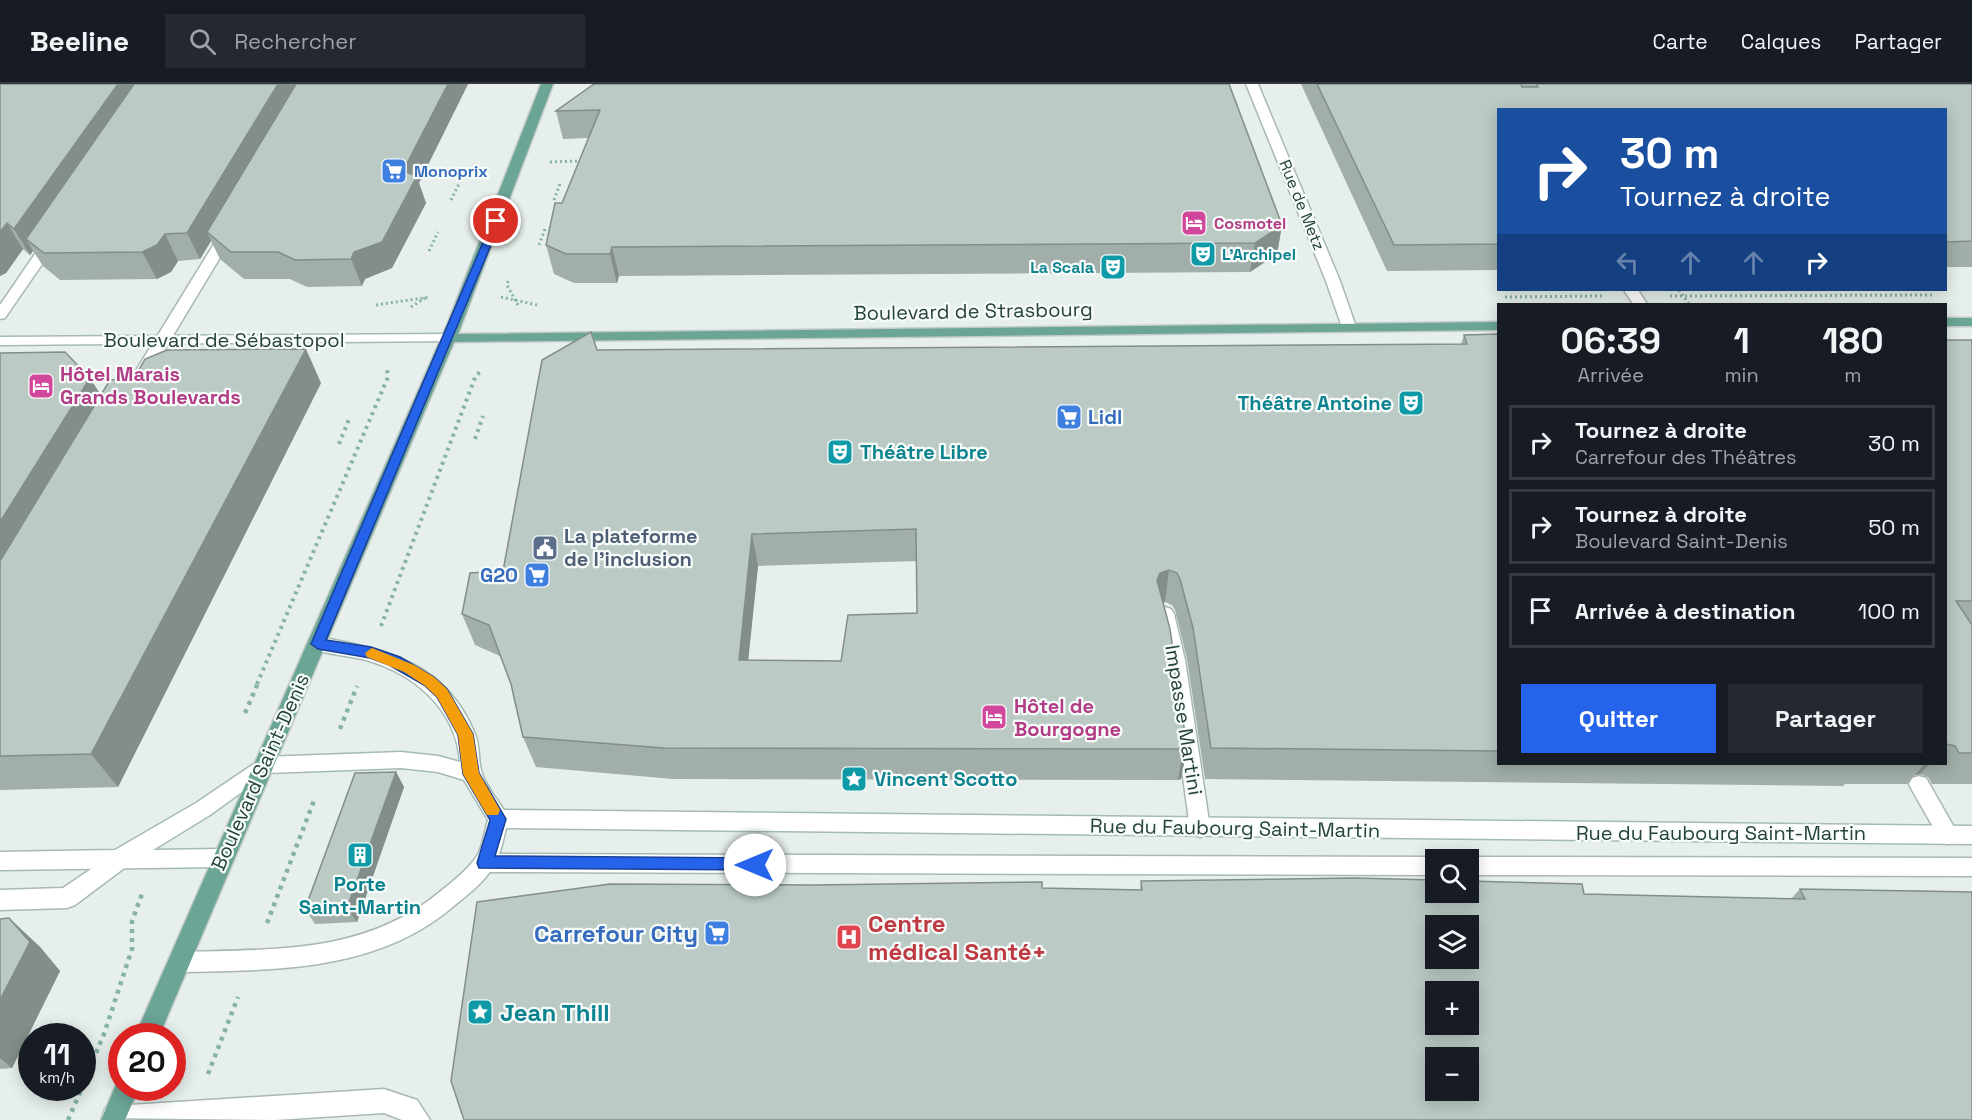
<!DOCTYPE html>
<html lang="fr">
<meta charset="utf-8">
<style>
body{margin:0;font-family:"Space Grotesk",sans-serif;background:#242831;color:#f1f3f6;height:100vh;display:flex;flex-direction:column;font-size:22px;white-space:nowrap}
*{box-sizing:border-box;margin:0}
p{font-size:20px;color:#9ea1a6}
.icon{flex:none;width:33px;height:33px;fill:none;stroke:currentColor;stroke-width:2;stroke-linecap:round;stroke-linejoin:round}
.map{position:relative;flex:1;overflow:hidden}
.panel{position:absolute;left:1497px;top:219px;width:450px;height:462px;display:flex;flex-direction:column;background:#171b24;border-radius:0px;box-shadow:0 3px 15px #0003}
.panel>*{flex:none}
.banner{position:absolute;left:1497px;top:24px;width:450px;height:183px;border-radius:0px;box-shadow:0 3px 15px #0003;background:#1a4fa0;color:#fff;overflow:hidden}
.buttons{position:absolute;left:1425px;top:765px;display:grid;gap:12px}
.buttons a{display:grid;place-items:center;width:54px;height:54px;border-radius:0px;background:#171b24;box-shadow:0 3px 15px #0003;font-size:30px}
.speed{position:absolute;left:18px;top:939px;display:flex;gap:12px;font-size:30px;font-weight:700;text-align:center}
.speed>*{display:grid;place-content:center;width:78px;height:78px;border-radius:50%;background:#171b24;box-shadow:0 3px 15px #0003;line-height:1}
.speed small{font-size:15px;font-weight:400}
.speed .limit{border:9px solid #d22;background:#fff;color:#111}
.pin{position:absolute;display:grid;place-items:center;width:51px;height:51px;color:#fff;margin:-26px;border:3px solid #fff;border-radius:50%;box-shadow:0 2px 6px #0007}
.me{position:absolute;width:66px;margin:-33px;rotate:270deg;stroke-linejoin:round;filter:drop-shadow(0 0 4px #0008)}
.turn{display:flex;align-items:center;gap:21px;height:126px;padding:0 24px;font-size:27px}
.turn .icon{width:78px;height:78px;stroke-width:2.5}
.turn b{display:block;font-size:42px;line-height:51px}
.lanes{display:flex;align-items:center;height:57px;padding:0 24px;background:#0003;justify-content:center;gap:30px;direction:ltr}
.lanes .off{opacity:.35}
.eta{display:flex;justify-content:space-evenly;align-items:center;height:102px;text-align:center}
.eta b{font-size:36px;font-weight:700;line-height:42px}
.primary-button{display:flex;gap:12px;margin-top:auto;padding:12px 24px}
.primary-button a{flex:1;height:69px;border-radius:0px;background:#2563eb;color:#fff;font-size:24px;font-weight:700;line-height:69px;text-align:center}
.primary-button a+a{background:#242831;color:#f1f3f6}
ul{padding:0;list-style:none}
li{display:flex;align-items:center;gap:18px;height:75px;margin:0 12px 9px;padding:0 12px;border:3px solid #363941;border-radius:0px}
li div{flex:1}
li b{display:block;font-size:22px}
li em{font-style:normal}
header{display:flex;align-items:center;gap:36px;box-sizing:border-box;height:84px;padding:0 30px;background:#171b24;border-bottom:2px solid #363941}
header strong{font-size:28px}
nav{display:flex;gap:33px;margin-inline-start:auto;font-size:21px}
.search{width:420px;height:54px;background:#242831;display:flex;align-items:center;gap:15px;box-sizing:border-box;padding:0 21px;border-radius:0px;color:#9ea1a6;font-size:22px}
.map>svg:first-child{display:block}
</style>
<header>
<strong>Beeline</strong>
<div class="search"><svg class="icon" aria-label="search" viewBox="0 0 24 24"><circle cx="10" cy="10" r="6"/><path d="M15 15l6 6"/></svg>Rechercher</div>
<nav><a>Carte</a><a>Calques</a><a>Partager</a></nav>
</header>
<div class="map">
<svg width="1972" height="1036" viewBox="0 0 1972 1036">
<rect width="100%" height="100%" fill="#e6efeb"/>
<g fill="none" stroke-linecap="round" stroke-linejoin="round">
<g stroke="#a8b8b2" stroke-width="3">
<g id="lane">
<path d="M 1165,523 L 1171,525 L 1174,530 L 1185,576 L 1210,744 L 1207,750 L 1200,753 L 1193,750 L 1190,744 L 1167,576 L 1156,530 L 1159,525 Z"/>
<path d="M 119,766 L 127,768 L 130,775 L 127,782 L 75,821 L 67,824 L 0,826 L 0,806 L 63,804 Z"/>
<path d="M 485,770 L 1436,773 L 1444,776 L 1436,776 L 1436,791 L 485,788 L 477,786 L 474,779 L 477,772 Z"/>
<path d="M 1468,773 L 1972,774 L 1972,792 L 1468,791 L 1468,776 L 1460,776 Z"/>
</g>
</g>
<g stroke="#a8b8b2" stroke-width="3">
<g id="street">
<path d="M 1246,0 L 1258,0 L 1340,197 L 1356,243 L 1354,246 L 1344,246 L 1342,243 L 1326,197 Z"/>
<path d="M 229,143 L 236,147 L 148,293 L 140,298 L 135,296 L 132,293 L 222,147 Z"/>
<path d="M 51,153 L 58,157 L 5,234 L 0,235 L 0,221 L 46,154 Z"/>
<path d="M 1624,206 L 1638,206 L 1647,220 L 1633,220 Z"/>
<path d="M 1919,692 L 1926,694 L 1955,745 L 1958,751 L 1955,757 L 1948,760 L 1941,757 L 1912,706 L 1909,700 L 1912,694 Z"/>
<path d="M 498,726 L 505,729 L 508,735 C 504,751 502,768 493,783 C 484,798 469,810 455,821 C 378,888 276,886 179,888 L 171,885 L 168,878 L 171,871 L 179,868 C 272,865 365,871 441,807 C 453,797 468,786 477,772 C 485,759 484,742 491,729 Z"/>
<path d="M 384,1005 L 417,1016 L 430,1036 L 402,1036 L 384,1029 L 275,1036 L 102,1034 L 105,1025 L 114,1022 Z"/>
</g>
</g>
<g stroke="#a4bbb3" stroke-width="3">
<g id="secondary">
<path d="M 449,250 L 456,254 L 454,257 L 0,261 L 0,253 Z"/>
<path d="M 318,553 C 387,565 446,579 475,650 C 480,661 478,674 481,686 C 484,700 497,715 504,726 L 1972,742 L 1972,760 L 498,744 L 491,741 L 464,696 L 438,688 L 401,684 L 268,689 L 210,731 L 153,766 L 221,765 L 229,768 L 232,774 L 229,780 L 221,783 L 0,786 L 0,768 L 115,766 L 196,719 L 264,673 L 401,668 L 438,672 L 460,678 C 456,625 415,590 366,576 C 348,572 329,570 311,565 L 309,560 L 311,555 Z"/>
</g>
</g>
<g stroke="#c2cac8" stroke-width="3">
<g id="primary">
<path d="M 541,0 L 553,0 L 458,250 L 1498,238 L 1498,246 L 454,258 L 159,952 L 135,952 L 447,241 Z"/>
<rect x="1946" y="234" width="26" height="8"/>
<path d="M 122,994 L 122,1004 L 139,1004 L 125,1036 L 101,1036 L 118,996 Z"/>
</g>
</g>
<g stroke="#86b3a5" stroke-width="3" stroke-dasharray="2 3" stroke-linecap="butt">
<path d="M 550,78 L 581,77"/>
<path d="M 451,116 L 459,100"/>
<path d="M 554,116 L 560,100"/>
<path d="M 539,161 L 545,145"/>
<path d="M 429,167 L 438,148"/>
<path d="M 508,197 L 507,201 L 519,223"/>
<path d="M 1679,206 L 1689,220"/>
<path d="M 1670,212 L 1935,211"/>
<path d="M 501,213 L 537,221"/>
<path d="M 1505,213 L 1602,212"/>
<path d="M 376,221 L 430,213"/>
<path d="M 411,223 L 425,214"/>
</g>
<g stroke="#86b3a5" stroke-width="4" stroke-dasharray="3 4.5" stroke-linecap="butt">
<path d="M 475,355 L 483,332"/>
<path d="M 339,360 L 349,335"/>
<path d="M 381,542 L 476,291 L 483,286"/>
<path d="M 257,600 L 388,293 L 387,285"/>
</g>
<g stroke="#86b3a5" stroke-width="4.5" stroke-dasharray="4 5" stroke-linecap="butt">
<path d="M 245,629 L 258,599"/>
<path d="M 340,645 L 357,602"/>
<path d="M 267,839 L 315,714"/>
<path d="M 208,990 L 238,913"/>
<path d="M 82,1002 L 104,950 L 132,865 L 132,837 L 142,810"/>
<path d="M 68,1036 L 82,1004"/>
</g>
<use href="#lane" fill="#fff" fill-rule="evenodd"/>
<use href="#street" fill="#fff" fill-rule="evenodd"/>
<use href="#secondary" fill="#fff" fill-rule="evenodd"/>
<use href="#primary" fill="#6aa596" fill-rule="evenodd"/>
</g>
<g fill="#a1aea9" fill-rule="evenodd">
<path d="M 0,0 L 468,0 L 419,99 L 426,119 L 392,184 L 365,195 L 362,202 L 307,203 L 290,195 L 244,195 L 220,175 L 211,157 L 200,175 L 178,177 L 171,188 L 157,195 L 60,196 L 43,182 L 33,167 L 30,171 L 23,165 L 6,189 L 0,192 Z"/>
<path d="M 594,0 L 1282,141 L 1277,170 L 1250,188 L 619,192 L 617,199 L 574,199 L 554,190 L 546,161 L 588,54 L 563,55 L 556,27 Z"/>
<path d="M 1301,0 L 1972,0 L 1972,183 L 1946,183 L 1946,26 L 1498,26 L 1498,186 L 1387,187 Z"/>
<path d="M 1498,250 L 1498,680 L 1946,680 L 1946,256 L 1972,256 L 1972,700 L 1932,700 L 1928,693 L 1920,690 L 1915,691 L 1907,700 L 1845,700 L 1843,702 L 1205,695 L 1187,575 L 1175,526 L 1172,521 L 1165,518 L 1163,519 L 1187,664 L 1181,695 L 1178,696 L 673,695 L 536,683 L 523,653 L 511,600 L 500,572 L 475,561 L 462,530 L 503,487 L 597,266 L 1461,260 L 1464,251 ZM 917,477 L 917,529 L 841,577 L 748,576 L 758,482 Z"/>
<path d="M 0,269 L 101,311 L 321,299 L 118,703 L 0,706 Z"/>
<path d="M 396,688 L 404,703 L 357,838 L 315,840 L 305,825 Z"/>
<path d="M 1141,797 L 1584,810 L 1791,815 L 1800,805 L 1947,807 L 451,997 L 1042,804 L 1140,806 Z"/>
<path d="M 9,834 L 40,863 L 60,887 L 12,984 L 0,985 L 0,835 Z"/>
</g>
<g fill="#838d89">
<path d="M 118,0 L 147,0 L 26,155 L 33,167 L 30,171 L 14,145 Z"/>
<path d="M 278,0 L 303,0 L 207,148 L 211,157 L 200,175 L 187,149 Z"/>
<path d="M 448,0 L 468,0 L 419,99 L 426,119 L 392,184 L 365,195 L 362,202 L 351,175 L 354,168 L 403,87 Z"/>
<path d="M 7,139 L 23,165 L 6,189 L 0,192 L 0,148 Z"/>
<path d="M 1282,141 L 1277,170 L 1250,188 L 1255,159 Z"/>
<path d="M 165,150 L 178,177 L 171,188 L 157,195 L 142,168 Z"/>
<path d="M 612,163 L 619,192 L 617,199 L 610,170 Z"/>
<path d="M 306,265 L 321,299 L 118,703 L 91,670 Z"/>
<path d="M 90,294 L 111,327 L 0,516 L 0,438 Z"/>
<path d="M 752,450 L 758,482 L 745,607 L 739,576 Z"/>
<path d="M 1169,486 L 1165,518 L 1156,521 L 1157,496 L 1160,489 Z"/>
<path d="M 1187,664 L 1181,695 L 1178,696 L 1183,665 Z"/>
<path d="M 1925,680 L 1929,680 L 1920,690 L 1915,691 Z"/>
<path d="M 396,688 L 404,703 L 357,838 L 347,824 Z"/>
<path d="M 9,834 L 40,863 L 60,887 L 12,984 L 0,974 L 0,916 Z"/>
</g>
<g fill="#bbcac4" stroke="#838d89" stroke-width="1.5" fill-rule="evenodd">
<path d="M 0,0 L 118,0 L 14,145 L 7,139 L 0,148 Z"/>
<path d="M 134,0 L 278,0 L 187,149 L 165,150 L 157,161 L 142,168 L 44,169 L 26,155 Z"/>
<path d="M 296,0 L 448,0 L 403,87 L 417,92 L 382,158 L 354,168 L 351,175 L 295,176 L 278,168 L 231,168 L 207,148 Z"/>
<path d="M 594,0 L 1229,0 L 1282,141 L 1255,159 L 612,163 L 610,170 L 566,170 L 546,161 L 555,119 L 562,119 L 600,26 L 556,27 Z"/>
<path d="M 1317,0 L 1521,0 L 1522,3 L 1538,3 L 1536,0 L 1972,0 L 1972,157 L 1946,158 L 1946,26 L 1498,26 L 1498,160 L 1394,161 Z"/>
<path d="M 591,248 L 597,266 L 1467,260 L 1464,251 L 1498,250 L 1498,667 L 1211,664 L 1193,544 L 1180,495 L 1177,489 L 1169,486 L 1160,489 L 1157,496 L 1170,545 L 1187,664 L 1183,665 L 664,664 L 523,653 L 511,600 L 489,541 L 462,530 L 470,489 L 503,487 L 542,276 ZM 916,445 L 917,529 L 848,531 L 841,577 L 739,576 L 752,450 Z"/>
<path d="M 1946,256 L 1972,256 L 1972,517 L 1956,517 L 1972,541 L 1972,669 L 1959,669 L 1955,662 L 1946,660 Z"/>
<path d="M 306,265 L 91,670 L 0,672 L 0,477 L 110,296 L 134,294 L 145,275 L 167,266 Z"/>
<path d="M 65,268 L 90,294 L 0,438 L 0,269 Z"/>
<path d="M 396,688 L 347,824 L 305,825 L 355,689 Z"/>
<path d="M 1353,794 L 1436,796 L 1436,808 L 1468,808 L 1468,797 L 1582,800 L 1584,810 L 1805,815 L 1800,805 L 1972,808 L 1972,1036 L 464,1036 L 451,997 L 477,818 L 610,800 L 815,801 L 1042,798 L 1042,804 L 1142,806 L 1141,797 ZM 1436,842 L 1468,842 L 1468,874 L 1436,874 ZM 1436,908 L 1468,908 L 1468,940 L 1436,940 ZM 1436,974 L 1468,974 L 1468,1006 L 1436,1006 Z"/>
<path d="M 9,834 L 30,858 L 0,916 L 0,835 Z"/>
</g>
<path fill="#2563eb" stroke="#184099" stroke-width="1.5" d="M 493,135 L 501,137 L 326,556 L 371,563 L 400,573 L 434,593 L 447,605 L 473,650 L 479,689 L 506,735 L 495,772 L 755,774 L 761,776 L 763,781 L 761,786 L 479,784 L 477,779 L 490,736 L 463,690 L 458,651 L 437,613 L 424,601 L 389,581 L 370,574 L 318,565 L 311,560 Z"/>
<path fill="#f59e0b" d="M 372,564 L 414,581 L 434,593 L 447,605 L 473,650 L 479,689 L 500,726 L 498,731 L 487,731 L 463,690 L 458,651 L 437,613 L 424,601 L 404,588 L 367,573 L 365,569 Z"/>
<defs>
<g id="supermarket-square" transform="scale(1.35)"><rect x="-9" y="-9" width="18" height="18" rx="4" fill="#3f7fe0" stroke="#f7fbf9"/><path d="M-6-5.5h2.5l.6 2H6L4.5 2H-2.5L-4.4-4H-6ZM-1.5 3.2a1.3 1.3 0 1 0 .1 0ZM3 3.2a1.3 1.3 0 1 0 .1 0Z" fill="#fff"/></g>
<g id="hotel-square" transform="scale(1.35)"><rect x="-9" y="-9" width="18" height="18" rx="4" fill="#d1479c" stroke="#f7fbf9"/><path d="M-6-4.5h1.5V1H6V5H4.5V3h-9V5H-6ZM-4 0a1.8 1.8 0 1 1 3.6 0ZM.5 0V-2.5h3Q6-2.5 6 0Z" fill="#fff"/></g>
<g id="theatre-square" transform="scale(1.35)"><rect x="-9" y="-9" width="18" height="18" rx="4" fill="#0f9aa8" stroke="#f7fbf9"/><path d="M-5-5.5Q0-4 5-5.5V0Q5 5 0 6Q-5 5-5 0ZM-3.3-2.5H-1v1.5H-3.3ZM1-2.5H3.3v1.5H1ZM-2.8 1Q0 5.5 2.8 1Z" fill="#fff"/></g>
<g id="civic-square" transform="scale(1.35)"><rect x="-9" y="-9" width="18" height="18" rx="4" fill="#5c6f8a" stroke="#f7fbf9"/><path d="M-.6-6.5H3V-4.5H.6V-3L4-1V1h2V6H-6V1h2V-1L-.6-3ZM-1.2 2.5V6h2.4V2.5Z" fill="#fff"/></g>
<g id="sight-square" transform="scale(1.35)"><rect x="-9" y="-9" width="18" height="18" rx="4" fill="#0f9aa8" stroke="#f7fbf9"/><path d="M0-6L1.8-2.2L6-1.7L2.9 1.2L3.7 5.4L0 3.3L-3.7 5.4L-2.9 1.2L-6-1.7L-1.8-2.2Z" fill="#fff"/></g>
<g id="building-square" transform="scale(1.35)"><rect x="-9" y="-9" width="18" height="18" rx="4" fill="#0f9aa8" stroke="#f7fbf9"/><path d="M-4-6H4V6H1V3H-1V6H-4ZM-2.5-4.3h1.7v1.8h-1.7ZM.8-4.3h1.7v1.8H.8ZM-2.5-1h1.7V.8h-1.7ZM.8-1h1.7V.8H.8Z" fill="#fff"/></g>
<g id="hospital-square" transform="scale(1.35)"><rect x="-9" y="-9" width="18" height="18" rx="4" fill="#e0444e" stroke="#f7fbf9"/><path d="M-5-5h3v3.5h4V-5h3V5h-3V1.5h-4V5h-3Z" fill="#fff"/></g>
</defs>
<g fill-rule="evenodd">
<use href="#supermarket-square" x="394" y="87"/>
<use href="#hotel-square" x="1194" y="139"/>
<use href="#theatre-square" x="1203" y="170"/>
<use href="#theatre-square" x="1113" y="183"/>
<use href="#hotel-square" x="41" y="302"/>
<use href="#theatre-square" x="1411" y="319"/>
<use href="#supermarket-square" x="1069" y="333"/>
<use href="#theatre-square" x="840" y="368"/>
<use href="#civic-square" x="545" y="464"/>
<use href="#supermarket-square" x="537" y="491"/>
<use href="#hotel-square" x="994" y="633"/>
<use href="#sight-square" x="854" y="695"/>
<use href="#building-square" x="360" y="771"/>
<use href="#supermarket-square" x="717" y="849"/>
<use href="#hospital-square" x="849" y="853"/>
<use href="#sight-square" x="480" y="928"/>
</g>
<g text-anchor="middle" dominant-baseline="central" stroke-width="4.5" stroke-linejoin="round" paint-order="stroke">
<g font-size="16" font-weight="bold" fill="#366cbe" stroke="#f7fbf9" text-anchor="start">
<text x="414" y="87">Monoprix</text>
</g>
<g font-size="16" fill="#24423a" stroke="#f7fbf9">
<text transform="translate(1302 121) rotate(68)">Rue de Metz</text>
</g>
<g font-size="16" font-weight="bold" fill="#b23c85" stroke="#f7fbf9" text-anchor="start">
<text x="1214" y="139">Cosmotel</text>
</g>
<g font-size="16" font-weight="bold" fill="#0d838f" stroke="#f7fbf9" text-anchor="start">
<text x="1222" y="170">L'Archipel</text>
<text x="1094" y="183" text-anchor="end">La Scala</text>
</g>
<g font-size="20" fill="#24423a" stroke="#f7fbf9">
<text transform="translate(973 227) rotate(-1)">Boulevard de Strasbourg</text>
<text x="224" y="256">Boulevard de Sébastopol</text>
<text transform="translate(1184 636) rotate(81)">Impasse Martini</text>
<text transform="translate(260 688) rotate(-66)">Boulevard Saint-Denis</text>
<text transform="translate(1235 744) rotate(1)">Rue du Faubourg Saint-Martin</text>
<text x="1721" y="749">Rue du Faubourg Saint-Martin</text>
</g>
<g font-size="20" font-weight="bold" fill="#b23c85" stroke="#f7fbf9" text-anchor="start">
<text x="60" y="290">Hôtel Marais<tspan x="60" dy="23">Grands Boulevards</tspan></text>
<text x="1014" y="622">Hôtel de<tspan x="1014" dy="23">Bourgogne</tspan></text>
</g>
<g font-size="20" font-weight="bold" fill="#0d838f" stroke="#f7fbf9" text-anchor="start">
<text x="1392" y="319" text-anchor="end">Théâtre Antoine</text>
<text x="860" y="368">Théâtre Libre</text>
<text x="874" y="695">Vincent Scotto</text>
<text x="360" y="800" text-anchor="middle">Porte<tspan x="360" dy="23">Saint-Martin</tspan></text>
</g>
<g font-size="20" font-weight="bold" fill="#366cbe" stroke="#f7fbf9" text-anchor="start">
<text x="1088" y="333">Lidl</text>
<text x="518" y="491" text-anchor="end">G20</text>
</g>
<g font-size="20" font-weight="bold" fill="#4e5e75" stroke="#f7fbf9" text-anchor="start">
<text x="564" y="452">La plateforme<tspan x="564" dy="23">de l'inclusion</tspan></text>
</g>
<g font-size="24" font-weight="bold" fill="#be3a42" stroke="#f7fbf9" text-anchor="start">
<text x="868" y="839">Centre<tspan x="868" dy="28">médical Santé+</tspan></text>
</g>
<g font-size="24" font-weight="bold" fill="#366cbe" stroke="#f7fbf9" text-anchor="end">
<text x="698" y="849">Carrefour City</text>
</g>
<g font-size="24" font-weight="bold" fill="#0d838f" stroke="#f7fbf9" text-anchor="start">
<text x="500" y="928">Jean Thill</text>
</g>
</g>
</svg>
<div class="buttons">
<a><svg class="icon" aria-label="search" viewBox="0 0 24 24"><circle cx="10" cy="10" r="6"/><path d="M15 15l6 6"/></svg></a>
<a><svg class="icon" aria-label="layers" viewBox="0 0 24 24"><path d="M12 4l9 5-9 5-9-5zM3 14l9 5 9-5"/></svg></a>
<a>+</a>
<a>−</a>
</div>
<div class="speed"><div>11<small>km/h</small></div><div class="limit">20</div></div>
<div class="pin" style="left:496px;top:137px;background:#d93025"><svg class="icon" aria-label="arrive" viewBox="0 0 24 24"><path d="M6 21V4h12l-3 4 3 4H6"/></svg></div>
<svg class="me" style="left:755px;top:781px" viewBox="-20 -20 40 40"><circle r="19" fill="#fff"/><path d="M0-13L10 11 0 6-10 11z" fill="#2563eb"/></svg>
<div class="banner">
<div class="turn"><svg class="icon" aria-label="right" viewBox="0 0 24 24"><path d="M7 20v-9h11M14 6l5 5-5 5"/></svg><div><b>30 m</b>Tournez à droite</div></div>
<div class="lanes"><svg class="icon off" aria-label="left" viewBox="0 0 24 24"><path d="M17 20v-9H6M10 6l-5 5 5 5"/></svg><svg class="icon off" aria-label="ahead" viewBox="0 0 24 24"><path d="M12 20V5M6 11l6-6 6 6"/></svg><svg class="icon off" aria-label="ahead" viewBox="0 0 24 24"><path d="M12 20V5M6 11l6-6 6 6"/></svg><svg class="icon" aria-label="right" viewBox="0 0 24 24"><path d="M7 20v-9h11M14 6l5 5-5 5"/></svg></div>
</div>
<section class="panel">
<div class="eta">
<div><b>06:39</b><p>Arrivée</p></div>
<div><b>1</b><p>min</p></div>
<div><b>180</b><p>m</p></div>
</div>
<ul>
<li><svg class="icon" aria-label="right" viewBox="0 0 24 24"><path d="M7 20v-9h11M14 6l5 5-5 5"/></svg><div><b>Tournez à droite</b><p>Carrefour des Théâtres</p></div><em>30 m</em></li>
<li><svg class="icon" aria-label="right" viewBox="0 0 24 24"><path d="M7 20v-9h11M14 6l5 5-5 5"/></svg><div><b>Tournez à droite</b><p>Boulevard Saint-Denis</p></div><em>50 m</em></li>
<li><svg class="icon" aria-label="arrive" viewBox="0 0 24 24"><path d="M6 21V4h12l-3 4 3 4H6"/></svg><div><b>Arrivée à destination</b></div><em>100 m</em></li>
</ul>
<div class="primary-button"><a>Quitter</a><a>Partager</a></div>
</section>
</div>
